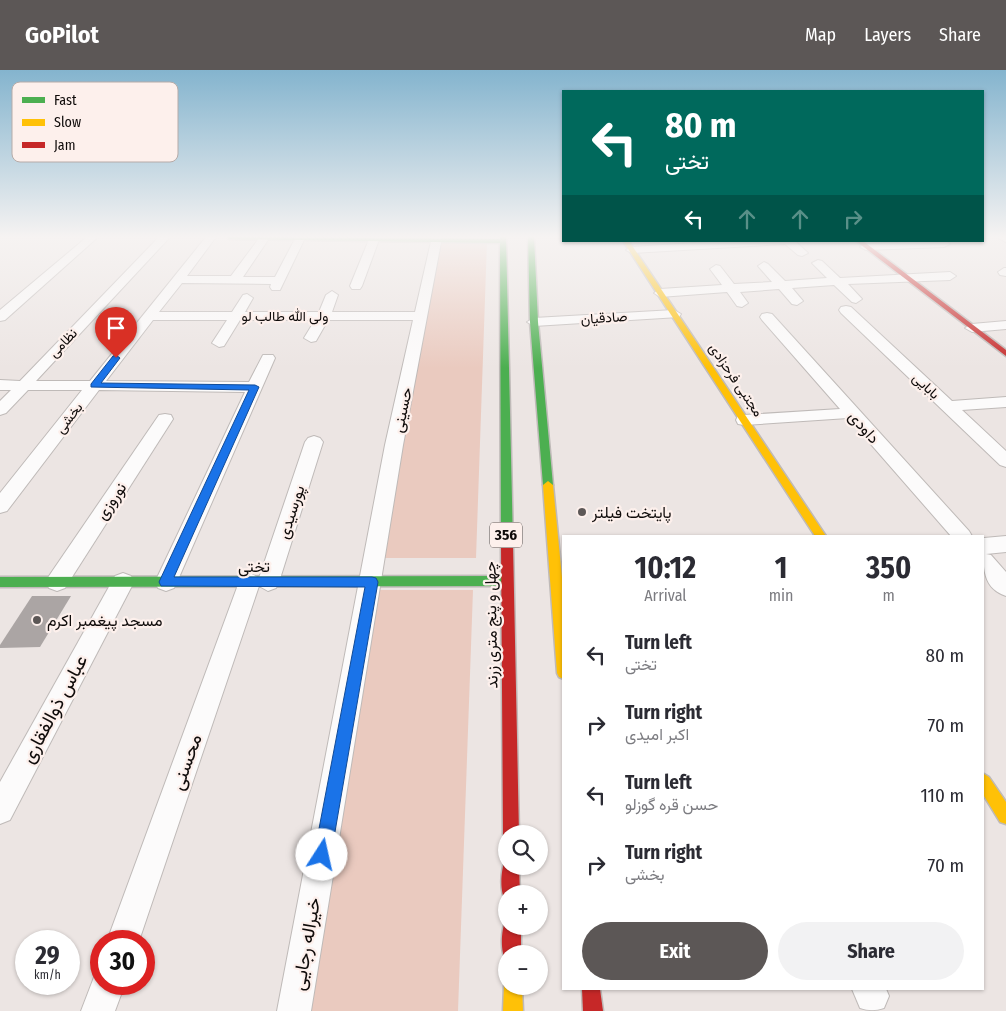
<!DOCTYPE html>
<meta charset="utf-8">
<style>
body{margin:0;font-family:"Fira Sans Condensed",Vazirmatn,sans-serif;background:#f2f2f3;color:#2b2b33;height:100vh;display:flex;flex-direction:column;font-size:19px;white-space:nowrap}
*{box-sizing:border-box;margin:0}
p{font-size:16px;color:#7c7c81}
.icon{flex:none;width:28px;height:28px;fill:none;stroke:currentColor;stroke-width:2;stroke-linecap:round;stroke-linejoin:round}
.map{position:relative;flex:1;overflow:hidden}
.side{position:absolute;left:562px;top:465px;width:422px;height:455px;display:flex;flex-direction:column;background:#fff;border-radius:0px;box-shadow:0 1px 4px #0004}
.side>*{flex:none}
.banner{position:absolute;left:562px;top:20px;width:422px;height:152px;border-radius:0px;box-shadow:0 1px 4px #0004;background:#00695c;color:#fff;overflow:hidden}
.tools{position:absolute;left:498px;top:755px;display:grid;gap:10px}
.tools a{display:grid;place-items:center;width:50px;height:50px;border-radius:50%;background:#fff;box-shadow:0 1px 4px #0004;font-size:25px}
.speed{position:absolute;left:15px;top:860px;display:flex;gap:10px;font-size:25px;font-weight:700;text-align:center}
.speed>*{display:grid;place-content:center;width:65px;height:65px;border-radius:50%;background:#fff;box-shadow:0 1px 4px #0004;line-height:1}
.speed small{font-size:12px;font-weight:400}
.speed .limit{border:8px solid #d22;background:#fff;color:#111}
.pin{position:absolute;display:grid;place-items:center;width:42px;height:42px;color:#fff;margin:-51px -21px;border-radius:50% 50% 50% 0;rotate:-45deg;box-shadow:0 0 5px #0007}
.pin .icon{rotate:45deg}
.me{position:absolute;width:55px;margin:-28px;rotate:10deg;stroke-linejoin:round;filter:drop-shadow(0 0 4px #0008)}
.turn{display:flex;align-items:center;gap:18px;height:105px;padding:0 20px;font-size:22px}
.turn .icon{width:65px;height:65px;stroke-width:2.5}
.turn b{display:block;font-size:35px;line-height:42px}
.lanes{display:flex;align-items:center;height:48px;padding:0 20px;background:#0003;justify-content:center;gap:25px;direction:ltr}
.lanes .off{opacity:.35}
.eta{display:flex;justify-content:space-evenly;align-items:center;height:85px;text-align:center}
.eta b{font-size:30px;font-weight:700;line-height:35px}
.action{display:flex;gap:10px;margin-top:auto;padding:10px 20px}
.action a{flex:1;height:58px;border-radius:30px;background:#5c5756;color:#fff;font-size:20px;font-weight:700;line-height:58px;text-align:center}
.action a+a{background:#f2f2f3;color:#2b2b33}
ul{padding:0;list-style:none}
li{display:flex;align-items:center;gap:15px;height:70px;padding:0 20px}
li div{flex:1}
li b{display:block;font-size:19px}
li em{font-style:normal}
header{display:flex;align-items:center;gap:30px;box-sizing:border-box;height:70px;padding:0 25px;background:#5c5756;color:#fff}
header strong{font-size:24px}
nav{display:flex;gap:28px;margin-inline-start:auto;font-size:18px}
.map>svg:first-child{display:block}
</style>
<header>
<strong>GoPilot</strong>
<nav><a>Map</a><a>Layers</a><a>Share</a></nav>
</header>
<div class="map">
<svg width="1006" height="941" viewBox="0 0 1006 941">
<rect width="100%" height="100%" fill="#ece5e3"/>
<g fill="#eacabf">
<path d="M 487,171 L 476,488 L 382,488 L 438,173 Z"/>
<path d="M 375,520 L 473,520 L 458,941 L 302,941 Z"/>
</g>
<path fill="#aba5a4" d="M 32,526 L 71,526 L 40,577 L 0,578 L 0,575 Z"/>
<g fill="none" stroke-linecap="round" stroke-linejoin="round">
<g stroke="#bfbab8" stroke-width="2">
<g id="street">
<path d="M 87,167 L 98,167 L 5,250 L 0,251 L 0,240 Z"/>
<path d="M 159,167 L 170,167 L 36,311 L 90,311 L 206,167 L 216,167 L 187,206 L 231,206 L 260,167 L 270,167 L 243,207 L 275,207 L 296,167 L 305,168 L 280,220 L 272,220 L 270,217 L 271,214 L 182,213 L 159,242 L 232,242 L 243,225 L 247,224 L 253,228 L 245,242 L 319,242 L 326,225 L 332,221 L 338,225 L 332,242 L 415,242 L 432,167 L 442,167 L 403,375 L 311,941 L 277,941 L 385,375 L 413,250 L 328,250 L 316,271 L 311,272 L 304,268 L 315,250 L 240,250 L 224,276 L 219,277 L 212,273 L 227,250 L 153,250 L 106,311 L 249,312 L 263,285 L 273,285 L 275,288 L 177,512 L 174,518 L 166,521 L 158,518 L 155,512 L 245,322 L 99,320 L 7,441 L 0,443 L 0,423 L 82,320 L 28,320 L 6,343 L 0,345 L 0,331 L 11,320 L 0,320 L 0,310 L 20,311 Z"/>
<path d="M 370,167 L 380,167 L 362,216 L 360,219 L 352,219 L 350,216 Z"/>
<path d="M 996,167 L 1006,167 L 1006,172 Z"/>
<path d="M 724,171 L 795,171 L 808,183 L 802,186 L 798,185 L 785,174 L 632,183 L 626,180 L 632,177 Z"/>
<path d="M 929,171 L 946,171 L 950,174 L 944,177 L 866,180 L 860,177 L 866,174 Z"/>
<path d="M 818,190 L 822,191 L 840,208 L 950,202 L 956,206 L 950,210 L 848,214 L 862,229 L 856,233 L 852,232 L 834,215 L 792,218 L 803,231 L 797,235 L 792,234 L 779,219 L 740,222 L 748,233 L 742,237 L 737,236 L 727,222 L 660,227 L 654,223 L 660,219 L 722,215 L 710,199 L 716,195 L 720,196 L 734,214 L 772,212 L 758,196 L 764,192 L 768,194 L 785,211 L 827,208 L 812,193 Z"/>
<path d="M 1004,198 L 1006,198 L 1006,206 L 1000,205 L 998,202 Z"/>
<path d="M 846,236 L 851,237 L 952,331 L 1006,327 L 1006,337 L 962,340 L 1006,381 L 1006,397 L 1000,395 L 841,243 L 839,240 L 841,237 Z"/>
<path d="M 674,240 L 681,244 L 679,247 L 534,256 L 527,252 L 534,248 Z"/>
<path d="M 767,243 L 772,244 L 969,461 L 972,466 L 951,466 L 848,348 L 744,355 L 738,354 L 736,350 L 738,346 L 744,345 L 840,339 L 762,250 L 760,247 L 762,244 Z"/>
<path d="M 1006,251 L 1006,259 L 972,262 L 965,258 L 972,254 Z"/>
<path d="M 165,344 L 171,345 L 173,349 L 65,518 L 57,521 L 49,518 L 46,512 L 49,506 L 159,345 Z"/>
<path d="M 314,366 L 320,368 L 323,372 L 279,512 L 276,518 L 268,521 L 259,516 L 139,871 L 107,871 L 239,512 L 242,506 L 250,503 L 259,508 L 305,372 L 308,368 Z"/>
<path d="M 1006,466 L 1006,482 L 986,484 L 991,485 L 1006,502 L 1006,526 C 979,517 984,491 984,468 Z"/>
<path d="M 123,503 L 131,506 L 134,512 L 10,750 L 0,754 L 0,712 L 115,506 Z"/>
<path d="M 101,900 L 101,914 L 125,914 L 115,941 L 81,941 L 96,902 Z"/>
<path d="M 852,919 L 886,919 L 889,926 L 884,938 C 875,941 869,941 860,938 Z"/>
</g>
</g>
<g stroke="#bfbab8" stroke-width="3">
<g id="fast">
<path d="M 226,167 L 500,169 L 500,167 L 506,167 L 513,474 L 511,477 L 503,477 L 501,474 L 500,173 L 229,169 Z"/>
<path d="M 528,167 L 534,167 L 538,252 L 553,415 L 548,419 L 543,415 L 530,252 Z"/>
<path d="M 507,506 L 511,508 L 513,511 L 511,514 L 507,516 L 0,517 L 0,507 Z"/>
</g>
</g>
<g stroke="#bfbab8" stroke-width="3">
<g id="slow">
<path d="M 623,171 L 629,171 L 826,466 L 815,466 Z"/>
<path d="M 548,411 L 553,415 L 564,528 L 564,609 L 559,607 L 557,603 L 543,415 Z"/>
<path d="M 984,704 L 989,707 L 1006,732 L 1006,754 L 1000,752 L 984,726 Z"/>
<path d="M 506,910 L 506,916 L 522,916 L 523,941 L 503,941 L 504,916 Z"/>
</g>
</g>
<g stroke="#bfbab8" stroke-width="3">
<g id="jam">
<path d="M 856,171 L 863,171 L 1006,280 L 1006,286 Z"/>
<path d="M 507,470 L 511,471 L 513,474 L 519,764 L 506,764 L 506,770 L 503,764 L 501,474 L 503,471 Z"/>
<path d="M 505,790 L 506,796 L 519,796 L 520,824 L 506,824 L 506,831 C 499,822 501,800 505,790 Z"/>
<path d="M 506,849 L 506,856 L 521,856 L 521,884 L 506,884 L 506,891 C 500,881 501,860 506,849 Z"/>
<path d="M 582,919 L 600,919 L 603,941 L 583,941 Z"/>
</g>
</g>
<use href="#street" fill="#fcfbfb" fill-rule="evenodd"/>
<use href="#fast" fill="#4caf50" fill-rule="evenodd"/>
<use href="#slow" fill="#ffc107" fill-rule="evenodd"/>
<use href="#jam" fill="#c62828" fill-rule="evenodd"/>
</g>
<linearGradient id="sky" x2="0" y2="1"><stop stop-color="#84b4ce"/><stop offset="0.56" stop-color="#f6f3f2"/><stop offset="1" stop-color="#f6f3f2" stop-opacity="0"/></linearGradient>
<rect width="1006" height="298" fill="url(#sky)"/>
<path fill="#1a73e8" stroke="#114b97" d="M 116,285 L 120,288 L 101,313 L 255,315 L 259,317 L 174,507 L 372,507 L 376,508 L 378,512 L 331,785 L 328,791 L 322,793 L 316,791 L 314,785 L 365,517 L 161,516 L 159,512 L 249,320 L 91,317 L 91,314 L 113,286 Z"/>
<g fill="#5c5756" stroke="#fdf0ec" stroke-width="2">
<circle cx="582" cy="442" r="5"/>
<circle cx="37" cy="550" r="5"/>
</g>
<g text-anchor="middle" dominant-baseline="central" stroke-width="4.5" stroke-linejoin="round" paint-order="stroke">
<g font-size="14" fill="#0f0b0a" stroke="#fdf0ec">
<text x="285" y="246">ولی الله طالب لو</text>
<text transform="translate(604 248) rotate(-4)">صادقیان</text>
<text transform="translate(63 273) rotate(-46)">نظامی</text>
<text transform="translate(736 310) rotate(56)">مجتبی فرحزادی</text>
<text transform="translate(926 316) rotate(43)">بابایی</text>
<text transform="translate(69 348) rotate(-52)">بخشی</text>
</g>
<rect fill="#fdf0ec" stroke="#56504e" stroke-width="1" x="490" y="452.5" width="32" height="25" rx="4"/>
<g font-size="15" font-weight="bold" fill="#0f0b0a">
<text x="506" y="465">356</text>
</g>
<g font-size="16" fill="#0f0b0a" stroke="#fdf0ec">
<text transform="translate(402 340) rotate(-78)">حسینی</text>
<text transform="translate(864 357) rotate(48)">داودی</text>
<text transform="translate(111 431) rotate(-56)">نوروزی</text>
<text transform="translate(291 442) rotate(-72)">پورسیدی</text>
<text x="254" y="496">تختی</text>
<text transform="translate(491 555) rotate(-91)">چهل و پنج متری زرند</text>
</g>
<g font-size="16" fill="#0f0b0a" stroke="#fdf0ec" text-anchor="start">
<text x="592" y="442">پایتخت فیلتر</text>
<text x="47" y="550">مسجد پیغمبر اکرم</text>
</g>
<g font-size="19" fill="#0f0b0a" stroke="#fdf0ec">
<text transform="translate(54 639) rotate(-62)">عباس ذوالفقاری</text>
<text transform="translate(186 692) rotate(-70)">محسنی</text>
<text transform="translate(306 874) rotate(-80)">خیراله رجایی</text>
</g>
</g>
<rect x="12" y="12" width="166" height="80" rx="8" fill="#fdf0ec" stroke="#b6aba8" stroke-width="1"/>
<rect x="22" y="27" width="23" height="6" fill="#4caf50"/>
<rect x="22" y="49" width="23" height="7" fill="#ffc107"/>
<rect x="22" y="72" width="23" height="6" fill="#c62828"/>
<g font-size="14" fill="#0f0b0a">
<text x="54" y="35">Fast</text>
<text x="54" y="57">Slow</text>
<text x="54" y="80">Jam</text>
</g>
</svg>
<div class="tools">
<a><svg class="icon" aria-label="search" viewBox="0 0 24 24"><circle cx="10" cy="10" r="6"/><path d="M15 15l6 6"/></svg></a>
<a>+</a>
<a>−</a>
</div>
<div class="speed"><div>29<small>km/h</small></div><div class="limit">30</div></div>
<div class="pin" style="left:116px;top:288px;background:#d93025"><svg class="icon" aria-label="arrive" viewBox="0 0 24 24"><path d="M6 21V4h12l-3 4 3 4H6"/></svg></div>
<svg class="me" style="left:322px;top:785px" viewBox="-20 -20 40 40"><circle r="19" fill="#fff"/><path d="M0-13L10 11 0 6-10 11z" fill="#1a73e8"/></svg>
<div class="banner">
<div class="turn"><svg class="icon" aria-label="left" viewBox="0 0 24 24"><path d="M17 20v-9H6M10 6l-5 5 5 5"/></svg><div><b>80 m</b>تختی</div></div>
<div class="lanes"><svg class="icon" aria-label="left" viewBox="0 0 24 24"><path d="M17 20v-9H6M10 6l-5 5 5 5"/></svg><svg class="icon off" aria-label="ahead" viewBox="0 0 24 24"><path d="M12 20V5M6 11l6-6 6 6"/></svg><svg class="icon off" aria-label="ahead" viewBox="0 0 24 24"><path d="M12 20V5M6 11l6-6 6 6"/></svg><svg class="icon off" aria-label="right" viewBox="0 0 24 24"><path d="M7 20v-9h11M14 6l5 5-5 5"/></svg></div>
</div>
<section class="side">
<div class="eta">
<div><b>10:12</b><p>Arrival</p></div>
<div><b>1</b><p>min</p></div>
<div><b>350</b><p>m</p></div>
</div>
<ul>
<li><svg class="icon" aria-label="left" viewBox="0 0 24 24"><path d="M17 20v-9H6M10 6l-5 5 5 5"/></svg><div><b>Turn left</b><p>تختی</p></div><em>80 m</em></li>
<li><svg class="icon" aria-label="right" viewBox="0 0 24 24"><path d="M7 20v-9h11M14 6l5 5-5 5"/></svg><div><b>Turn right</b><p>اکبر امیدی</p></div><em>70 m</em></li>
<li><svg class="icon" aria-label="left" viewBox="0 0 24 24"><path d="M17 20v-9H6M10 6l-5 5 5 5"/></svg><div><b>Turn left</b><p>حسن قره گوزلو</p></div><em>110 m</em></li>
<li><svg class="icon" aria-label="right" viewBox="0 0 24 24"><path d="M7 20v-9h11M14 6l5 5-5 5"/></svg><div><b>Turn right</b><p>بخشی</p></div><em>70 m</em></li>
</ul>
<div class="action"><a>Exit</a><a>Share</a></div>
</section>
</div>
